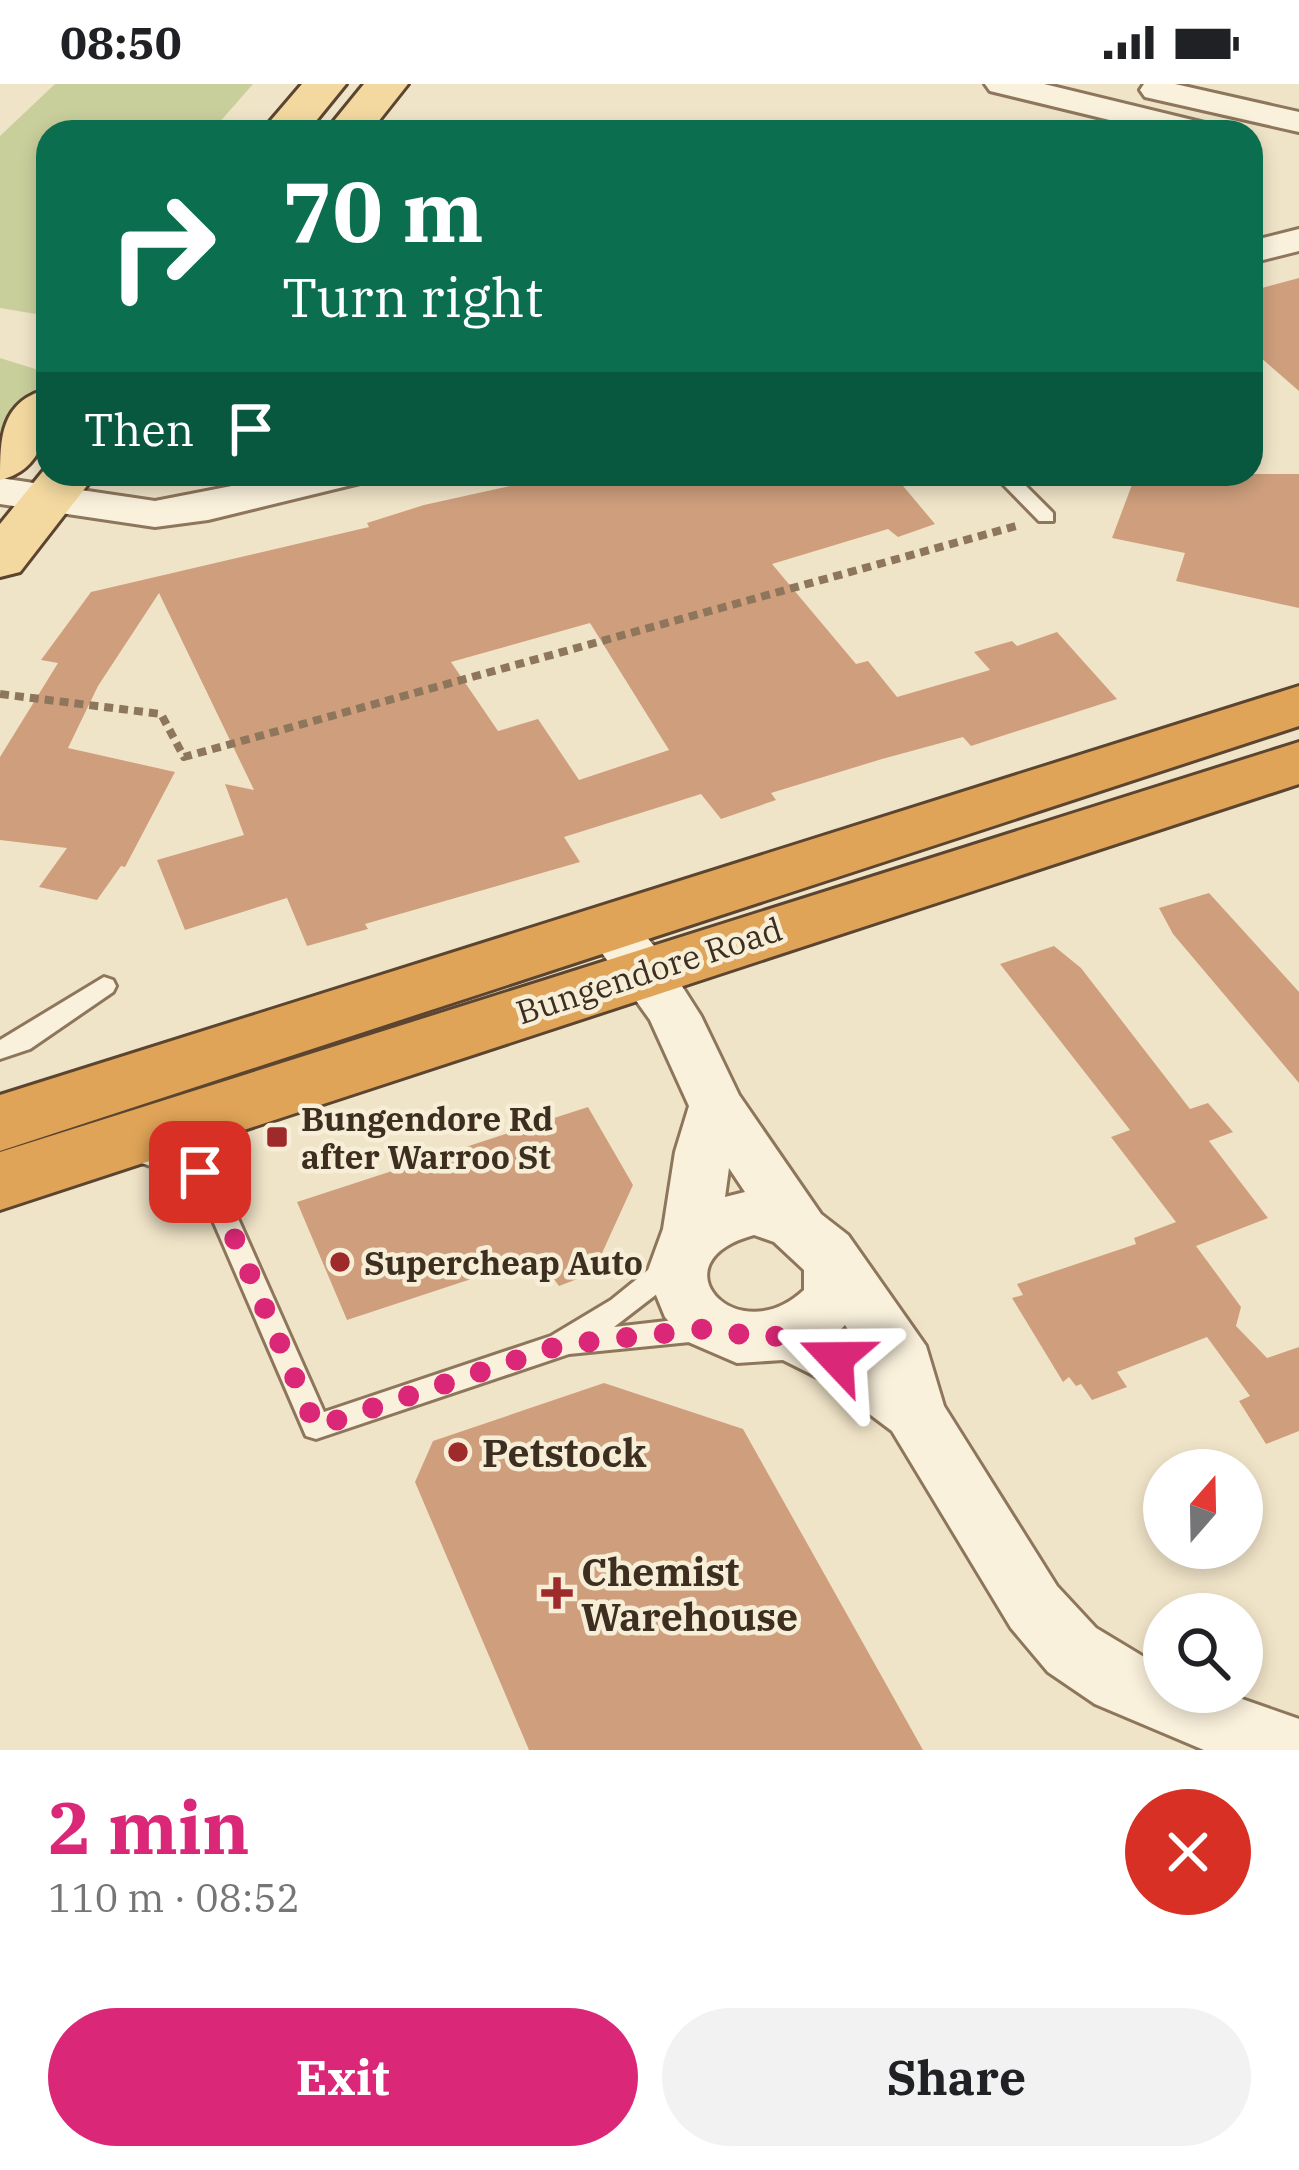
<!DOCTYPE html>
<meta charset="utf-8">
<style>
body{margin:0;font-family:"IBM Plex Serif",serif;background:#f2f2f2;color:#202124;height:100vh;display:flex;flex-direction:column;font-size:45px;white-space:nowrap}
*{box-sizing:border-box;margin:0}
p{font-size:39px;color:#757577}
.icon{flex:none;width:66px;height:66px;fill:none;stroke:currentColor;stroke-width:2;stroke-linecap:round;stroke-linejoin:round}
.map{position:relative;height:1666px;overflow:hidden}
.panel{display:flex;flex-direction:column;background:#fff;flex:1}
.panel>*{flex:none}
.guide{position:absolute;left:36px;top:36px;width:1227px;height:366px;border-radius:36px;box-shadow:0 6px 18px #0003;background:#0b6e4f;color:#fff;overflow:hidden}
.needle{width:78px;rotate:20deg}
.controls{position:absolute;left:1143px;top:1365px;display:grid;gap:24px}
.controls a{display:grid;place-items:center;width:120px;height:120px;border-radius:50%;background:#fff;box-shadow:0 6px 18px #0003;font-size:60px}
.pin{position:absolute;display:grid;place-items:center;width:102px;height:102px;color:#fff;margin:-51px;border-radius:24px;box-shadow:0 6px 18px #0006}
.me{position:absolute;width:132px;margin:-66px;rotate:293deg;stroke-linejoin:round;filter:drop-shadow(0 0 9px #0008)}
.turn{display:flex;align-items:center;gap:42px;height:252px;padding:0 48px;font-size:54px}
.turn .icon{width:156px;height:156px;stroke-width:2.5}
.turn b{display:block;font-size:84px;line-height:102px}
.then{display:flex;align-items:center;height:114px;padding:0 48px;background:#0003;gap:24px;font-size:45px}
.round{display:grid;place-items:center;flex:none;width:126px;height:126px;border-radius:63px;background:#f2f2f2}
.headline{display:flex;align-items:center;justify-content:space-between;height:204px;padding:0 48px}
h1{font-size:72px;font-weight:800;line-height:90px;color:#db2777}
.button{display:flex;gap:24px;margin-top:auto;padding:24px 48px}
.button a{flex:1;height:138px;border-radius:72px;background:#db2777;color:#fff;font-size:48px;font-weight:800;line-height:138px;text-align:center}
.button a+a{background:#f2f2f2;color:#202124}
.status{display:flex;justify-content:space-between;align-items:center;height:84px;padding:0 60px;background:#fff;direction:ltr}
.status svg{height:33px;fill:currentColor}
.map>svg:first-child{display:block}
</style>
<div class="status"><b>08:50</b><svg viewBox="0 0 49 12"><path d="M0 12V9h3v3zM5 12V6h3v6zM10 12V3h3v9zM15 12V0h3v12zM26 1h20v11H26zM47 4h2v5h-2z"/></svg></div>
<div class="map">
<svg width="1299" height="1666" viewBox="0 0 1299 1666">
<rect width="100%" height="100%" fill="#f0e4c8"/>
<g fill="#c9cf9b">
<path d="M 55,0 L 253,0 L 211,48 L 48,48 L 48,232 L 0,224 L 0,52 Z"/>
<path d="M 0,274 L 48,289 L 48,304 L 0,359 Z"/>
</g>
<g fill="#cf9f7d" fill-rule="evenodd">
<path d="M 1299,194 L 1299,307 L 1251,265 L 1251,207 Z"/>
<path d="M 565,390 L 893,390 L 935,440 L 898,453 L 888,445 L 772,480 L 856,580 L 868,577 L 897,613 L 990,586 L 974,568 L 1012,557 L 1017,562 L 1057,548 L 1117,615 L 971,662 L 963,653 L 882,675 L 771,709 L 776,716 L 721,735 L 701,710 L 564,753 L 580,778 L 365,840 L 368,845 L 307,862 L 287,814 L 185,846 L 157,776 L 244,751 L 225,700 L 254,706 L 159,509 L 98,602 L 68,664 L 175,688 L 125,783 L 121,782 L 97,816 L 39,803 L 67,764 L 0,756 L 0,673 L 58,579 L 41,576 L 91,508 L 369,443 L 367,439 L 424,421 ZM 590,539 L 669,666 L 579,696 L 538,635 L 498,647 L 451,578 Z"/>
<path d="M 1136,390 L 1299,390 L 1299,524 L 1176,497 L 1185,469 L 1112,454 Z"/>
<path d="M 1209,809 L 1299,908 L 1299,999 L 1173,850 L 1159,824 Z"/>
<path d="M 1054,862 L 1081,884 L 1190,1025 L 1208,1019 L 1233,1048 L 1209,1057 L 1268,1134 L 1196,1162 L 1241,1223 L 1236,1242 L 1267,1274 L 1299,1263 L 1299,1347 L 1266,1360 L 1239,1317 L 1250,1312 L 1207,1253 L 1117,1288 L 1127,1303 L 1092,1316 L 1081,1300 L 1076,1302 L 1069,1293 L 1063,1298 L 1012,1214 L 1023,1211 L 1017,1200 L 1136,1160 L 1134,1154 L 1176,1138 L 1111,1053 L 1130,1046 L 1000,880 Z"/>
<path d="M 588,1023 L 633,1101 L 593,1189 L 559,1202 L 538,1173 L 347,1236 L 297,1118 Z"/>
<path d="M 604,1299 L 743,1345 L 923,1666 L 529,1666 L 415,1398 L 433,1357 Z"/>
</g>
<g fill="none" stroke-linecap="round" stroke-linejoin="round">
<g stroke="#8d765c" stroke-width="6">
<g id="lane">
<path d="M 993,390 L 1014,390 L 1053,429 L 1053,437 L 1039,437 Z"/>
<path d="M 104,893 L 113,896 L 116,902 L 113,908 L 30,965 L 0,975 L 0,956 Z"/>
<path d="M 129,1055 L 208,1081 L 236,1130 L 324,1328 L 551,1252 L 611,1216 L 664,1173 L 674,1170 L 684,1173 L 688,1181 L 684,1189 L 614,1243 L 710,1232 L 720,1236 L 724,1244 L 720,1252 L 710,1256 L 569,1270 L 316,1355 L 306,1352 L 211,1132 L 190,1095 L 120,1072 L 116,1065 L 120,1058 Z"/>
</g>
</g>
<g stroke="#8d765c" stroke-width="6">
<g id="street">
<path d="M 985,0 L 1044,0 L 1213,41 L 1218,48 L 1159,48 L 990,7 Z"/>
<path d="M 1144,0 L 1175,0 L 1299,28 L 1299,48 L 1145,13 L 1140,6 Z"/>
<path d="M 1299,145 L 1299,167 L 1251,179 L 1251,157 Z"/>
<path d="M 293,390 L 366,390 L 360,399 L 208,436 L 155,443 L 0,420 L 0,394 L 155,417 Z"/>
<path d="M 608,823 L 626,828 L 664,874 L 701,932 L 739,1011 L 821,1130 L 848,1151 L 926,1262 L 944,1322 L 1057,1502 L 1096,1544 L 1164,1585 L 1164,1608 L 1222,1608 L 1299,1635 L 1299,1666 L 1204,1666 L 1095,1620 L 1048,1588 L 1011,1544 L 892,1347 L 827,1298 L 783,1276 L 737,1279 L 686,1257 L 665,1233 L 647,1189 L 663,1145 L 675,1068 L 689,1022 L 650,936 L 582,841 L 590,828 ZM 729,1084 L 745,1108 L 725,1113 ZM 754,1151 L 774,1158 L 804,1186 L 804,1206 C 737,1269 653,1178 754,1151 ZM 845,1241 L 854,1255 L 839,1247 Z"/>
</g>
</g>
<g stroke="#5b4430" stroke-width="6">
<g id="primary">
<path d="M 302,0 L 346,0 L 307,48 L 261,48 Z"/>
<path d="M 364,0 L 408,0 L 370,48 L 325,48 Z"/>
<path d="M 48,305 C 48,345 45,385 0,396 C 0,355 0,317 48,305 Z"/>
<path d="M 48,381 L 48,390 L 96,390 L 20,488 L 0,493 L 0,440 Z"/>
</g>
</g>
<g stroke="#5b4430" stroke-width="6">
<g id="highway">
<path d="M 1299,602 L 1299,642 L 0,1067 L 0,1011 Z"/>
<path d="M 1299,658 L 1299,700 L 0,1126 L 0,1068 Z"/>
</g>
</g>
<path stroke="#8d765c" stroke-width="8" stroke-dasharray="9 6" stroke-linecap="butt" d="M 0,610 L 161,630 L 184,673 L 1016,442"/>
<use href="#lane" fill="#faf1dc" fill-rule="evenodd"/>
<use href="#street" fill="#faf1dc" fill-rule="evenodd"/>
<use href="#primary" fill="#f3d9a0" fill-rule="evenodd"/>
<use href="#highway" fill="#e0a458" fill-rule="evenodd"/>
</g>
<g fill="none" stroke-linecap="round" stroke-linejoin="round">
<path stroke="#db2777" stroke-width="21" stroke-dasharray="0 37.8" d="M 200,1088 L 224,1130 L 316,1343 L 561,1261 L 712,1244 L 762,1255 L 787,1250 L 836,1274"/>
</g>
<g fill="#9e2a2b" stroke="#f7eed8" stroke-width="4.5">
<rect x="265" y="1041" width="24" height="24" rx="6"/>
<circle cx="340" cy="1178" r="12"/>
<circle cx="458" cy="1368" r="12"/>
<path d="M551 1491h12v12h12v12h-12v12h-12v-12h-12v-12h12z"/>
</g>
<g text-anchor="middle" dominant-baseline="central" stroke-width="9" stroke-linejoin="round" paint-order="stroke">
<g font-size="33" fill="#3d2e20" stroke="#f7eed8">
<text transform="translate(649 886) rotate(-18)">Bungendore Road</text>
</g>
<g font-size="33" font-weight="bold" fill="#3d2e20" stroke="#f7eed8" text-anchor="start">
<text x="301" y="1034">Bungendore Rd<tspan x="301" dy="38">after Warroo St</tspan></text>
<text x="364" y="1178">Supercheap Auto</text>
</g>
<g font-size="39" font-weight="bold" fill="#3d2e20" stroke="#f7eed8" text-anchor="start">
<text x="482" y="1368">Petstock</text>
<text x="581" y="1487">Chemist<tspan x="581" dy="45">Warehouse</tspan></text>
</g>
</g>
</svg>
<div class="controls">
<a><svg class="needle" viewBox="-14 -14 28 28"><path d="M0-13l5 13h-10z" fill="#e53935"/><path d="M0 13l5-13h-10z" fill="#757577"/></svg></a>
<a><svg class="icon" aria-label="search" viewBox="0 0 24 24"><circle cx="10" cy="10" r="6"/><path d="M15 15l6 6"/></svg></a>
</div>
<div class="pin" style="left:200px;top:1088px;background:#d93025"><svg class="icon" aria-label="arrive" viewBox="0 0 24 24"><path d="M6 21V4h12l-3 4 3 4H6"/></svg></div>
<svg class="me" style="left:836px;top:1274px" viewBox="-20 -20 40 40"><path d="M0-17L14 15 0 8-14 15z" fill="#db2777" stroke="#fff" stroke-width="4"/></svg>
<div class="guide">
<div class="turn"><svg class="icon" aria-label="right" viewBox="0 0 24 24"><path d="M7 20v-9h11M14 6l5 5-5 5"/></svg><div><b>70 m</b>Turn right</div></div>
<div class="then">Then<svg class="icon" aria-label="arrive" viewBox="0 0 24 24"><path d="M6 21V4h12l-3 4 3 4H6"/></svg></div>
</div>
</div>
<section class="panel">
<div class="headline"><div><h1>2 min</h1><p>110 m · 08:52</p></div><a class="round" style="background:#d93025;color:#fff"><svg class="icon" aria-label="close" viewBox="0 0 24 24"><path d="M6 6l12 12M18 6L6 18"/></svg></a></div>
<div class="button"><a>Exit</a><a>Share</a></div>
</section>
